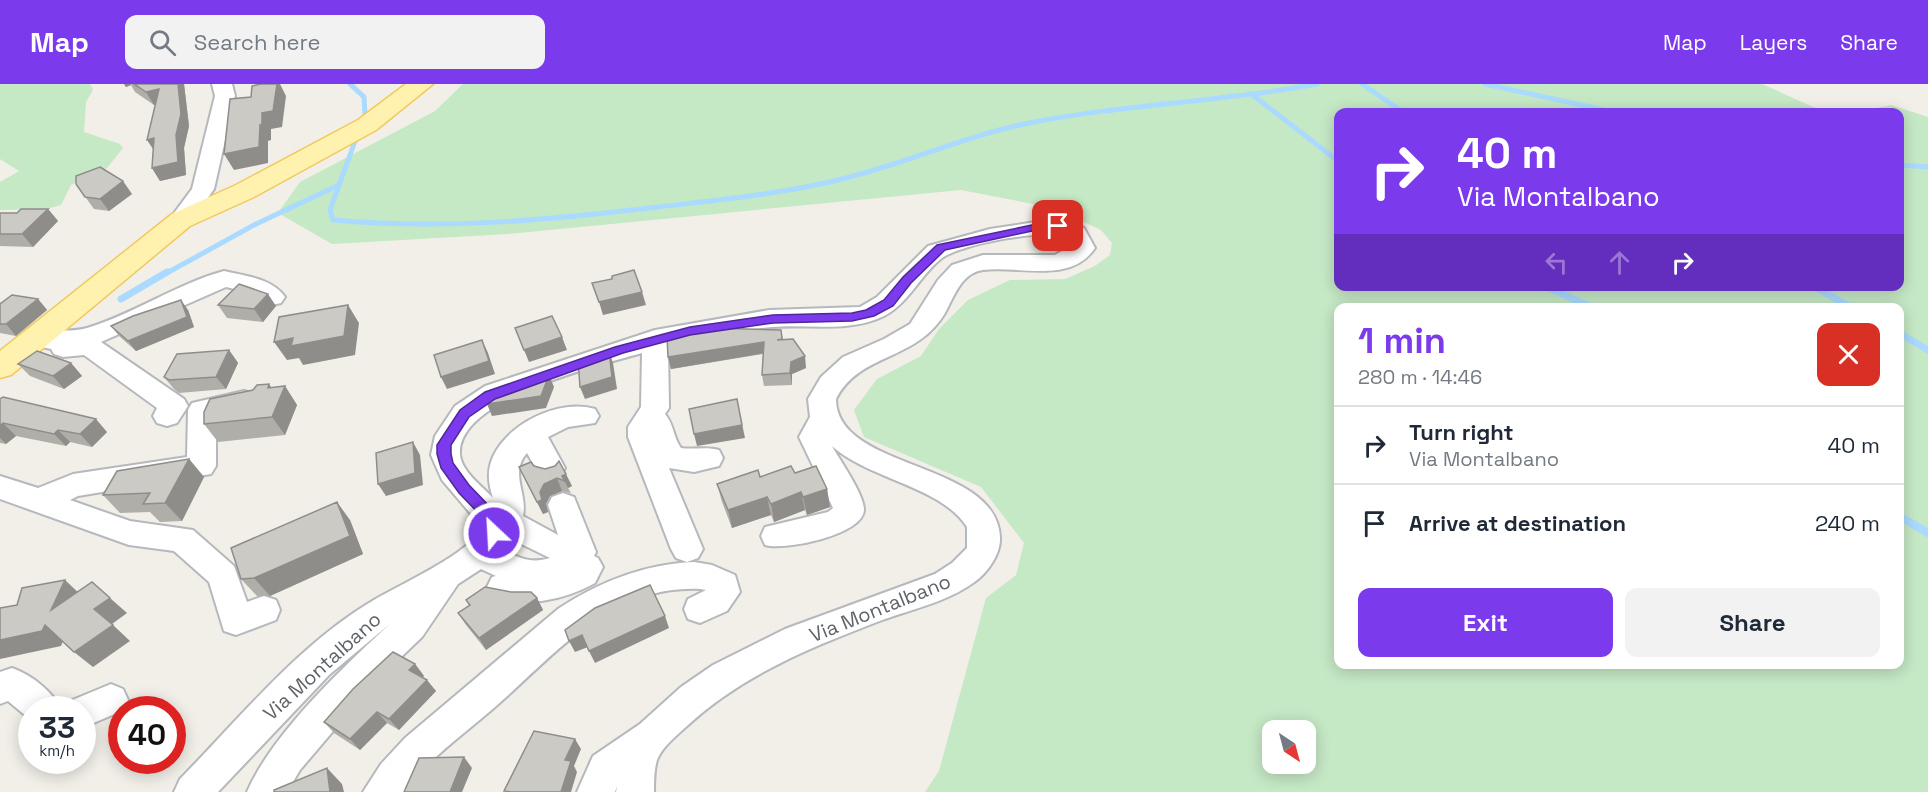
<!DOCTYPE html>
<meta charset="utf-8">
<style>
body{margin:0;font-family:"Space Grotesk",sans-serif;background:#f2f2f3;color:#1f2937;height:100vh;display:flex;flex-direction:column;font-size:22px;white-space:nowrap}
*{box-sizing:border-box;margin:0}
p{font-size:20px;color:#747a83}
.icon{flex:none;width:33px;height:33px;fill:none;stroke:currentColor;stroke-width:2;stroke-linecap:round;stroke-linejoin:round}
.map{position:relative;flex:1;overflow:hidden}
.details{position:absolute;left:1334px;top:219px;width:570px;height:366px;display:flex;flex-direction:column;background:#fff;border-radius:12px;box-shadow:0 3px 15px #0003}
.details>*{flex:none}
.banner{position:absolute;left:1334px;top:24px;width:570px;height:183px;border-radius:12px;box-shadow:0 3px 15px #0003;background:#7c3aed;color:#fff;overflow:hidden}
.needle{width:39px;rotate:144deg}
.tools{position:absolute;left:1262px;top:636px;display:grid;gap:12px}
.tools a{display:grid;place-items:center;width:54px;height:54px;border-radius:12px;background:#fff;box-shadow:0 3px 15px #0003;font-size:30px}
.speed{position:absolute;left:18px;top:612px;display:flex;gap:12px;font-size:30px;font-weight:700;text-align:center}
.speed>*{display:grid;place-content:center;width:78px;height:78px;border-radius:50%;background:#fff;box-shadow:0 3px 15px #0003;line-height:1}
.speed small{font-size:15px;font-weight:400}
.speed .limit{border:9px solid #d22;background:#fff;color:#111}
.pin{position:absolute;display:grid;place-items:center;width:51px;height:51px;color:#fff;margin:-26px;border-radius:12px;box-shadow:0 3px 9px #0006}
.me{position:absolute;width:66px;margin:-33px;rotate:335deg;stroke-linejoin:round;filter:drop-shadow(0 0 4px #0008)}
.turn{display:flex;align-items:center;gap:21px;height:126px;padding:0 24px;font-size:27px}
.turn .icon{width:78px;height:78px;stroke-width:2.5}
.turn b{display:block;font-size:42px;line-height:51px}
.lanes{display:flex;align-items:center;height:57px;padding:0 24px;background:#0003;justify-content:center;gap:30px;direction:ltr}
.lanes .off{opacity:.35}
.round{display:grid;place-items:center;flex:none;width:63px;height:63px;border-radius:12px;background:#f2f2f3}
.summary{display:flex;align-items:center;justify-content:space-between;height:102px;padding:0 24px}
h1{font-size:36px;font-weight:700;line-height:45px;color:#7c3aed}
.cta{display:flex;gap:12px;margin-top:auto;padding:12px 24px}
.cta a{flex:1;height:69px;border-radius:12px;background:#7c3aed;color:#fff;font-size:24px;font-weight:700;line-height:69px;text-align:center}
.cta a+a{background:#f2f2f3;color:#1f2937}
ul{padding:0;list-style:none}
li{display:flex;align-items:center;gap:18px;height:78px;padding:0 24px;border-top:2px solid #e0e1e3}
li div{flex:1}
li b{display:block;font-size:22px}
li em{font-style:normal}
header{display:flex;align-items:center;gap:36px;box-sizing:border-box;height:84px;padding:0 30px;background:#7c3aed;color:#fff}
header strong{font-size:28px}
nav{display:flex;gap:33px;margin-inline-start:auto;font-size:21px}
.search{width:420px;height:54px;background:#f2f2f3;display:flex;align-items:center;gap:15px;box-sizing:border-box;padding:0 21px;border-radius:12px;color:#747a83;font-size:22px}
.map>svg:first-child{display:block}
</style>
<header>
<strong>Map</strong>
<div class="search"><svg class="icon" aria-label="search" viewBox="0 0 24 24"><circle cx="10" cy="10" r="6"/><path d="M15 15l6 6"/></svg>Search here</div>
<nav><a>Map</a><a>Layers</a><a>Share</a></nav>
</header>
<div class="map">
<svg width="1928" height="708" viewBox="0 0 1928 708">
<rect width="100%" height="100%" fill="#f1efe8"/>
<g fill="#c5e8c5" fill-rule="evenodd">
<path d="M 0,0 L 90,0 L 93,6 L 86,18 L 84,48 L 120,60 L 123,64 L 107,84 L 71,101 L 61,121 L 47,125 L 0,126 L 0,98 L 19,87 L 0,75 Z"/>
<path d="M 463,0 L 1762,0 L 1813,23 L 1833,28 L 1338,28 L 1338,202 L 1899,202 L 1899,28 L 1858,28 L 1891,21 L 1928,33 L 1928,708 L 925,708 L 939,687 L 986,514 L 1016,491 L 1024,459 L 981,403 L 864,353 L 854,326 L 877,295 L 921,272 L 939,245 L 968,216 L 1010,196 L 1065,195 L 1095,182 L 1110,171 L 1112,159 L 1101,146 L 1054,124 L 961,106 L 508,150 L 332,160 L 278,129 L 300,98 L 435,27 ZM 1338,224 L 1899,224 L 1899,580 L 1338,580 ZM 1272,646 L 1305,646 L 1305,680 L 1272,680 Z"/>
</g>
<g fill="none" stroke-linecap="round" stroke-linejoin="round">
<g stroke="#aadaff" stroke-width="5">
<path d="M 350,0 L 364,13 L 365,31 L 362,39"/>
<path d="M 1362,0 L 1403,28"/>
<path d="M 1485,0 L 1613,28"/>
<path d="M 1254,12 L 1338,77"/>
<path d="M 358,49 L 330,126 L 333,136 C 443,146 549,136 658,123 C 720,116 781,110 842,95 C 905,80 964,52 1029,39 C 1124,20 1222,18 1317,0"/>
<path d="M 1899,81 L 1928,83"/>
<path d="M 165,190 L 256,140 L 339,101"/>
</g>
<g stroke="#aadaff" stroke-width="7">
<path d="M 1545,202 L 1593,224"/>
<path d="M 1813,202 L 1852,224"/>
<path d="M 121,215 L 167,188"/>
<path d="M 1899,249 L 1928,266"/>
</g>
<path stroke="#aadaff" stroke-width="8" d="M 1899,432 L 1928,449"/>
<g stroke="#b5b8bc" stroke-width="4">
<g id="minor">
<path d="M 212,0 L 232,0 L 235,12 L 214,105 L 189,141 L 173,141 L 169,136 L 192,105 L 215,12 Z"/>
<path d="M 1055,135 L 1084,144 L 1095,164 C 1070,201 1019,181 983,186 C 961,189 954,213 945,229 C 916,278 860,268 836,315 C 836,387 996,376 1000,453 C 1001,470 987,490 973,499 C 948,517 914,525 885,535 C 814,562 743,590 687,642 C 676,652 662,663 657,676 C 654,686 654,698 654,708 L 616,708 L 617,702 L 615,708 L 577,708 L 593,672 L 640,640 L 681,603 L 713,581 L 785,545 L 935,490 L 952,479 L 967,464 L 967,443 C 941,402 870,396 832,362 C 841,378 863,409 864,425 C 865,451 783,467 765,461 L 761,452 L 765,443 L 828,428 L 833,424 L 799,353 L 810,333 L 808,315 L 821,293 L 843,273 L 884,255 L 910,240 L 938,196 L 952,181 L 983,171 L 1055,171 L 1070,162 L 1066,153 C 1046,144 961,160 942,174 C 921,190 909,219 884,232 C 850,249 809,240 772,243 C 737,246 702,254 668,263 L 669,324 L 665,330 C 674,340 673,353 681,364 C 694,366 706,362 719,366 L 723,374 L 719,382 L 694,388 L 669,384 L 703,465 L 698,474 L 687,478 L 676,474 L 671,465 L 628,353 L 628,343 L 641,323 L 642,269 C 600,281 455,315 460,371 C 462,388 482,402 493,414 C 489,402 487,390 491,378 C 503,341 559,314 595,325 L 599,332 L 595,339 L 568,343 L 548,353 L 565,384 L 560,392 L 550,395 L 540,392 L 527,369 C 509,389 528,410 523,432 L 558,451 L 548,421 L 552,413 L 563,409 L 574,413 L 596,468 L 594,472 L 598,474 L 603,483 L 595,499 C 564,516 526,524 492,513 L 487,503 L 492,493 L 496,492 L 481,485 L 458,500 L 422,553 L 374,599 L 300,686 L 287,708 L 247,708 C 272,650 344,582 391,539 L 329,591 L 218,708 L 174,708 L 180,695 C 240,634 299,560 374,516 C 396,503 469,469 477,449 C 479,444 478,441 476,436 L 442,396 L 431,371 L 435,352 L 455,322 L 485,302 L 655,246 L 769,226 L 860,223 L 877,213 L 928,162 L 990,145 ZM 509,454 L 550,474 C 531,480 519,474 501,465 Z"/>
<path d="M 224,187 C 245,192 272,194 285,213 L 281,219 L 272,221 L 247,208 L 226,203 L 101,258 L 184,315 L 188,322 L 177,339 L 167,342 L 157,339 L 153,332 L 157,324 L 84,271 L 63,273 L 54,270 L 51,265 L 28,260 L 24,254 L 28,248 C 45,243 67,250 87,244 C 134,230 176,200 224,187 Z"/>
<path d="M 244,307 L 254,310 L 258,317 L 254,324 L 216,333 L 216,382 L 211,390 L 78,412 L 70,416 L 130,437 L 193,446 L 234,482 L 247,518 L 264,512 L 276,516 L 280,526 L 276,536 L 236,551 L 224,547 L 209,498 L 174,467 L 129,461 L 0,415 L 0,392 L 38,404 L 73,390 L 187,373 L 188,326 L 192,319 Z"/>
<path d="M 694,478 L 712,481 L 735,491 L 740,508 L 727,527 L 700,539 L 688,535 L 684,525 L 688,515 L 706,506 L 700,505 C 610,501 556,570 495,623 C 464,650 429,674 404,708 L 363,708 L 381,680 L 405,654 L 558,525 C 599,498 644,480 694,478 Z"/>
<path d="M 12,584 C 31,591 53,607 61,626 L 32,626 L 32,637 L 8,617 L 0,620 L 0,588 Z"/>
<path d="M 111,600 L 123,605 L 128,616 L 124,626 L 82,644 L 82,626 L 66,626 L 70,617 Z"/>
</g>
</g>
<g stroke="#f2c960" stroke-width="3">
<path id="major" d="M 406,0 L 433,0 L 376,46 L 254,113 L 190,142 L 11,291 L 0,294 L 0,267 L 172,130 L 236,101 L 358,36 Z"/>
</g>
<use href="#minor" fill="#fff" fill-rule="evenodd"/>
<use href="#major" fill="#fff2af" fill-rule="evenodd"/>
</g>
<g fill="#afaea9">
<path d="M 124,0 L 184,0 L 189,42 L 184,64 L 186,91 L 160,97 L 152,84 L 156,20 L 154,21 L 135,8 L 131,1 L 126,3 Z"/>
<path d="M 76,100 L 132,110 L 109,127 L 94,125 Z"/>
<path d="M 48,125 L 58,137 L 33,163 L 0,162 L 0,129 L 17,129 Z"/>
<path d="M 38,215 L 47,226 L 16,252 L 0,249 L 0,220 Z"/>
<path d="M 218,221 L 276,222 L 263,238 L 227,234 Z"/>
<path d="M 188,226 L 194,243 L 136,267 L 119,252 L 111,242 Z"/>
<path d="M 781,246 L 783,255 L 806,284 L 792,290 L 792,301 L 764,302 L 762,291 L 763,270 L 671,285 L 668,273 Z"/>
<path d="M 229,266 L 238,279 L 226,305 L 179,309 L 174,305 L 164,293 Z"/>
<path d="M 71,279 L 82,292 L 64,305 L 30,292 L 18,280 Z"/>
<path d="M 285,302 L 297,321 L 285,351 L 218,358 L 204,340 L 272,304 Z"/>
<path d="M 0,315 L 107,348 L 92,363 L 70,358 L 66,362 L 16,352 L 6,360 L 0,359 Z"/>
<path d="M 189,375 L 204,393 L 182,437 L 160,438 L 150,428 L 120,429 L 103,411 Z"/>
<path d="M 534,382 L 545,385 L 555,382 L 572,402 L 568,404 L 571,409 L 562,407 L 550,412 L 546,420 L 548,428 L 543,430 L 519,383 Z"/>
<path d="M 795,389 L 827,405 L 830,423 L 807,431 L 805,426 L 774,438 L 771,431 L 732,444 L 722,418 L 717,400 L 760,393 Z"/>
<path d="M 350,436 L 363,470 L 270,512 L 257,512 L 241,495 Z"/>
<path d="M 511,508 L 537,514 L 543,526 L 486,566 L 466,541 L 458,529 L 469,522 L 466,516 Z"/>
<path d="M 415,580 L 424,592 L 422,593 L 436,607 L 399,646 L 387,639 L 360,666 L 334,649 L 324,638 Z"/>
</g>
<g fill="#8f8d8a">
<path d="M 124,0 L 130,0 L 131,1 L 126,3 Z"/>
<path d="M 178,0 L 184,0 L 189,42 L 184,64 L 186,91 L 160,97 L 152,84 L 176,51 Z"/>
<path d="M 277,0 L 280,0 L 286,12 L 282,43 L 271,45 L 271,56 L 268,57 L 268,79 L 234,86 L 224,70 L 260,41 L 262,29 Z"/>
<path d="M 159,5 L 167,18 L 154,21 L 146,8 Z"/>
<path d="M 154,54 L 155,68 L 147,56 Z"/>
<path d="M 123,97 L 132,110 L 109,127 L 100,115 Z"/>
<path d="M 48,125 L 58,137 L 33,163 L 22,150 Z"/>
<path d="M 642,208 L 646,221 L 603,231 L 599,218 Z"/>
<path d="M 268,210 L 276,222 L 263,238 L 254,225 Z"/>
<path d="M 38,215 L 47,226 L 16,252 L 6,240 Z"/>
<path d="M 181,216 L 188,226 L 194,243 L 136,267 L 128,257 Z"/>
<path d="M 348,221 L 359,239 L 355,271 L 303,281 L 299,274 L 287,276 L 274,258 Z"/>
<path d="M 562,253 L 567,266 L 529,278 L 524,266 Z"/>
<path d="M 482,256 L 488,269 L 495,290 L 447,305 L 441,293 Z"/>
<path d="M 764,258 L 766,269 L 671,285 L 668,273 Z"/>
<path d="M 229,266 L 238,279 L 226,305 L 216,293 Z"/>
<path d="M 609,267 L 613,279 L 617,305 L 585,315 L 580,303 Z"/>
<path d="M 805,272 L 806,284 L 792,290 L 792,301 L 790,289 L 791,278 Z"/>
<path d="M 71,279 L 82,292 L 64,305 L 53,292 Z"/>
<path d="M 549,291 L 554,303 L 546,324 L 492,332 L 487,320 Z"/>
<path d="M 269,300 L 279,315 L 285,302 L 297,321 L 285,351 L 272,333 L 268,304 Z"/>
<path d="M 737,315 L 745,354 L 697,362 L 694,350 Z"/>
<path d="M 96,335 L 107,348 L 92,363 L 80,350 Z"/>
<path d="M 3,339 L 16,352 L 6,360 L 0,354 L 0,342 Z"/>
<path d="M 58,346 L 70,358 L 66,362 L 54,350 Z"/>
<path d="M 413,358 L 420,371 L 423,401 L 386,412 L 378,400 Z"/>
<path d="M 189,375 L 204,393 L 182,437 L 165,419 Z"/>
<path d="M 566,390 L 572,402 L 568,404 L 562,392 Z"/>
<path d="M 557,394 L 562,407 L 550,412 L 546,420 L 548,428 L 543,430 L 537,418 L 540,408 L 544,400 Z"/>
<path d="M 827,405 L 830,423 L 807,431 L 803,413 Z"/>
<path d="M 801,408 L 805,426 L 774,438 L 771,420 Z"/>
<path d="M 767,413 L 771,431 L 732,444 L 728,426 Z"/>
<path d="M 337,418 L 350,436 L 363,470 L 270,512 L 254,494 Z"/>
<path d="M 65,496 L 82,512 L 51,526 Z"/>
<path d="M 110,514 L 127,529 L 112,540 L 94,525 Z"/>
<path d="M 537,514 L 543,526 L 486,566 L 479,554 Z"/>
<path d="M 665,532 L 669,544 L 595,579 L 589,567 Z"/>
<path d="M 45,541 L 63,557 L 61,562 L 0,575 L 0,556 Z"/>
<path d="M 113,541 L 130,557 L 93,583 L 74,568 Z"/>
<path d="M 582,551 L 588,563 L 575,568 L 569,557 Z"/>
<path d="M 415,580 L 424,592 L 418,597 L 409,586 Z"/>
<path d="M 427,596 L 436,607 L 399,646 L 389,635 Z"/>
<path d="M 377,628 L 387,639 L 360,666 L 350,655 Z"/>
<path d="M 575,655 L 581,665 L 574,682 L 577,688 L 571,708 L 561,708 L 565,676 Z"/>
<path d="M 464,673 L 472,684 L 462,708 L 450,708 Z"/>
<path d="M 327,684 L 342,700 L 344,708 L 330,708 Z"/>
</g>
<g fill="#cccac5" stroke="#8f8d8a" stroke-width="1.5">
<path d="M 134,0 L 178,0 L 181,30 L 176,51 L 178,78 L 152,84 L 154,54 L 147,56 L 159,5 L 146,8 Z"/>
<path d="M 261,0 L 277,0 L 273,27 L 262,29 L 262,40 L 260,41 L 259,63 L 224,70 L 230,15 L 251,13 L 252,2 Z"/>
<path d="M 100,83 L 123,97 L 100,115 L 85,113 L 76,100 L 76,92 Z"/>
<path d="M 21,125 L 48,125 L 22,150 L 0,150 L 0,129 L 17,129 Z"/>
<path d="M 634,186 L 642,208 L 599,218 L 592,199 L 612,195 L 612,192 Z"/>
<path d="M 239,200 L 268,210 L 254,225 L 218,221 Z"/>
<path d="M 12,211 L 38,215 L 6,240 L 0,240 L 0,220 Z"/>
<path d="M 181,216 L 187,233 L 128,257 L 111,242 L 133,232 Z"/>
<path d="M 348,221 L 344,252 L 291,262 L 293,254 L 274,258 L 279,233 Z"/>
<path d="M 552,232 L 562,253 L 524,266 L 515,244 Z"/>
<path d="M 712,244 L 781,246 L 782,255 L 777,256 L 793,255 L 805,272 L 791,278 L 790,289 L 762,291 L 764,258 L 668,273 L 667,253 Z"/>
<path d="M 482,256 L 489,277 L 441,293 L 434,271 Z"/>
<path d="M 229,266 L 216,293 L 169,296 L 164,293 L 177,270 Z"/>
<path d="M 37,267 L 71,279 L 53,292 L 18,280 Z"/>
<path d="M 609,267 L 612,293 L 580,303 L 578,276 Z"/>
<path d="M 549,291 L 541,312 L 487,320 L 486,317 L 517,300 Z"/>
<path d="M 269,300 L 268,304 L 285,302 L 272,333 L 204,340 L 204,328 L 210,315 L 253,306 L 257,301 Z"/>
<path d="M 3,313 L 96,335 L 80,350 L 58,346 L 54,350 L 3,339 L 0,342 L 0,315 Z"/>
<path d="M 737,315 L 742,341 L 694,350 L 689,325 Z"/>
<path d="M 413,358 L 415,389 L 378,400 L 376,369 Z"/>
<path d="M 189,375 L 165,419 L 143,420 L 150,409 L 103,411 L 117,387 Z"/>
<path d="M 559,377 L 566,390 L 562,392 L 565,397 L 557,394 L 544,400 L 540,408 L 542,416 L 537,418 L 519,383 L 531,378 L 534,382 L 545,385 L 555,382 Z"/>
<path d="M 791,382 L 795,389 L 816,382 L 827,405 L 803,413 L 801,408 L 771,420 L 767,413 L 728,426 L 717,400 L 758,386 L 760,393 Z"/>
<path d="M 337,418 L 350,452 L 254,494 L 241,495 L 231,464 Z"/>
<path d="M 65,496 L 51,526 L 92,498 L 110,514 L 94,525 L 113,541 L 74,568 L 45,541 L 42,547 L 0,556 L 0,524 L 17,521 L 22,504 Z"/>
<path d="M 650,501 L 665,532 L 589,567 L 582,551 L 569,557 L 565,546 L 595,524 Z"/>
<path d="M 485,503 L 511,508 L 531,508 L 537,514 L 479,554 L 458,529 L 470,521 L 466,516 Z"/>
<path d="M 393,568 L 415,580 L 409,586 L 427,596 L 389,635 L 377,628 L 350,655 L 324,638 L 353,605 Z"/>
<path d="M 534,647 L 575,655 L 565,676 L 571,677 L 561,708 L 511,708 L 504,707 Z"/>
<path d="M 464,673 L 450,708 L 404,708 L 419,674 Z"/>
<path d="M 327,684 L 330,708 L 274,708 L 274,706 Z"/>
</g>
<path fill="#7c3aed" stroke="#51269a" stroke-width="1.5" d="M 1058,139 L 1063,142 L 1061,145 L 1032,147 L 945,166 L 911,199 L 893,222 L 874,232 L 852,237 L 773,239 L 690,251 L 623,269 L 495,315 L 469,333 L 451,361 L 451,370 L 453,379 L 469,401 L 494,427 L 502,441 L 500,453 L 489,453 L 484,435 L 459,409 L 441,384 L 437,370 L 437,361 L 460,326 L 485,308 L 615,263 L 690,243 L 773,231 L 852,229 L 866,226 L 884,216 L 903,193 L 937,161 L 1032,141 Z"/>
<g text-anchor="middle" dominant-baseline="central" stroke-width="5" stroke-linejoin="round" paint-order="stroke">
<g font-size="20" fill="#5f6368" stroke="#fff">
<text transform="translate(880 524) rotate(-22)">Via Montalbano</text>
<text transform="translate(322 582) rotate(-42)">Via Montalbano</text>
</g>
</g>
</svg>
<div class="tools">
<a><svg class="needle" viewBox="-14 -14 28 28"><path d="M0-13l5 13h-10z" fill="#e53935"/><path d="M0 13l5-13h-10z" fill="#747a83"/></svg></a>
</div>
<div class="speed"><div>33<small>km/h</small></div><div class="limit">40</div></div>
<div class="pin" style="left:1058px;top:142px;background:#d93025"><svg class="icon" aria-label="arrive" viewBox="0 0 24 24"><path d="M6 21V4h12l-3 4 3 4H6"/></svg></div>
<svg class="me" style="left:494px;top:449px" viewBox="-20 -20 40 40"><circle r="17" fill="#7c3aed" stroke="#fff" stroke-width="3"/><path d="M0-11L8 9 0 5-8 9z" fill="#fff"/></svg>
<div class="banner">
<div class="turn"><svg class="icon" aria-label="right" viewBox="0 0 24 24"><path d="M7 20v-9h11M14 6l5 5-5 5"/></svg><div><b>40 m</b>Via Montalbano</div></div>
<div class="lanes"><svg class="icon off" aria-label="left" viewBox="0 0 24 24"><path d="M17 20v-9H6M10 6l-5 5 5 5"/></svg><svg class="icon off" aria-label="ahead" viewBox="0 0 24 24"><path d="M12 20V5M6 11l6-6 6 6"/></svg><svg class="icon" aria-label="right" viewBox="0 0 24 24"><path d="M7 20v-9h11M14 6l5 5-5 5"/></svg></div>
</div>
<section class="details">
<div class="summary"><div><h1>1 min</h1><p>280 m · 14:46</p></div><a class="round" style="background:#d93025;color:#fff"><svg class="icon" aria-label="close" viewBox="0 0 24 24"><path d="M6 6l12 12M18 6L6 18"/></svg></a></div>
<ul>
<li><svg class="icon" aria-label="right" viewBox="0 0 24 24"><path d="M7 20v-9h11M14 6l5 5-5 5"/></svg><div><b>Turn right</b><p>Via Montalbano</p></div><em>40 m</em></li>
<li><svg class="icon" aria-label="arrive" viewBox="0 0 24 24"><path d="M6 21V4h12l-3 4 3 4H6"/></svg><div><b>Arrive at destination</b></div><em>240 m</em></li>
</ul>
<div class="cta"><a>Exit</a><a>Share</a></div>
</section>
</div>
